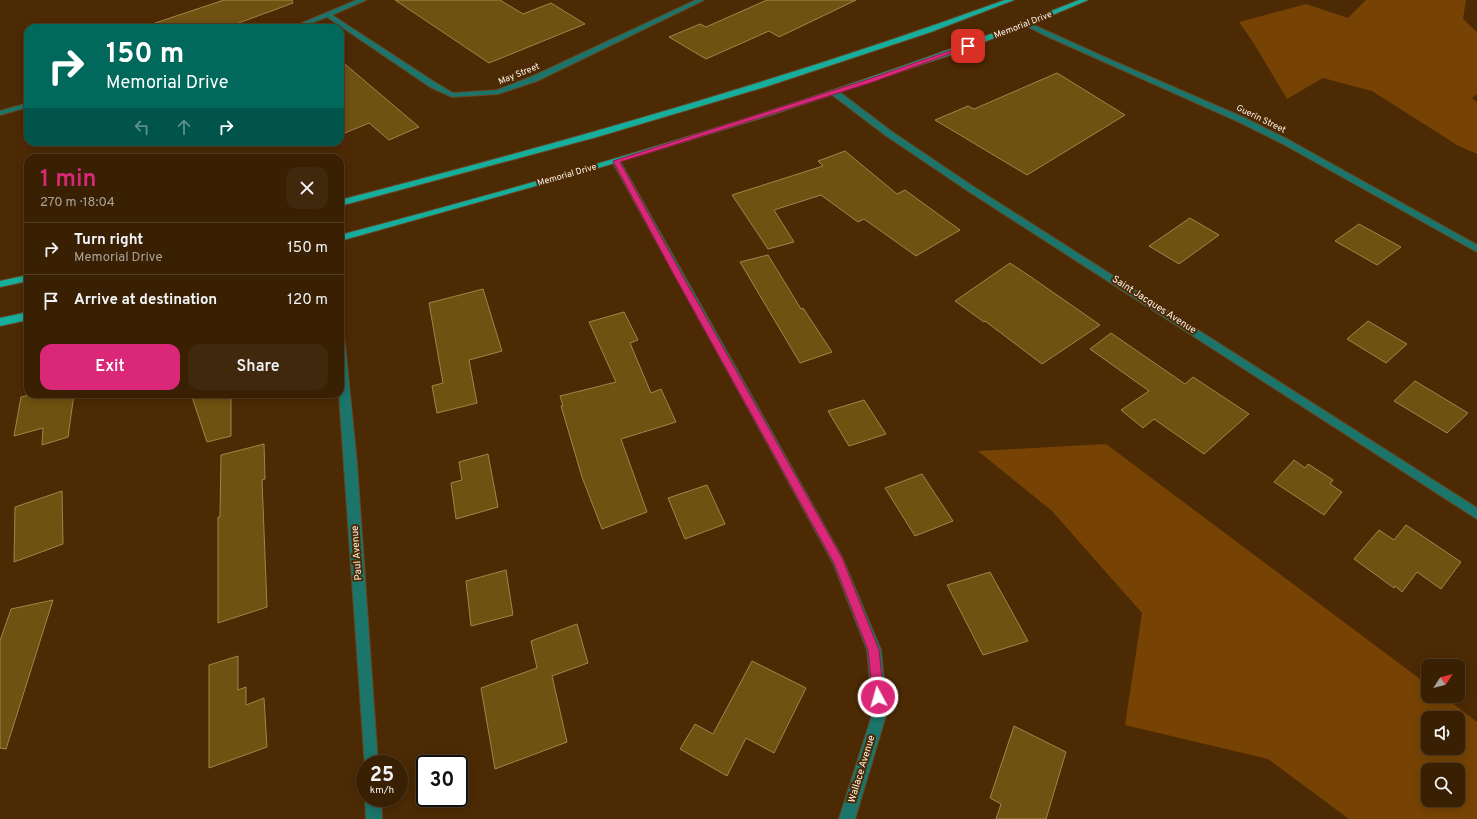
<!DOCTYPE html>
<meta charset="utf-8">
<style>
body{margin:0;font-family:Overpass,sans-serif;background:#40280d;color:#f1f3f6;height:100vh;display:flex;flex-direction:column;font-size:15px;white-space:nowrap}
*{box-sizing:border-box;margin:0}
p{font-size:13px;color:#aba39a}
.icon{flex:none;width:22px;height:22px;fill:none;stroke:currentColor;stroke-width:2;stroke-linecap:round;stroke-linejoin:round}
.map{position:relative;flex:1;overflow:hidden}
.drawer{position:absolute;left:24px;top:154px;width:320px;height:244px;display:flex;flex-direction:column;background:#392003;border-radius:12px;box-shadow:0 2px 10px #0003,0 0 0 1px #533e25}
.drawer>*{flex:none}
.hud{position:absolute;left:24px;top:24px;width:320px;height:122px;border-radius:12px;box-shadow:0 2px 10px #0003,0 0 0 1px #533e25;background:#00695c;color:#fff;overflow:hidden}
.needle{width:26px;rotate:54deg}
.fabs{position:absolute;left:1421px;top:659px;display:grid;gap:8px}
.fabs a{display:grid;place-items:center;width:44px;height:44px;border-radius:8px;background:#392003;box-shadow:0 2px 10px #0003,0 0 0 1px #533e25;font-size:20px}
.speed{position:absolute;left:356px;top:755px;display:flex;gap:8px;font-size:20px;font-weight:700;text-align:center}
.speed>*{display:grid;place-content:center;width:52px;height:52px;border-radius:50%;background:#392003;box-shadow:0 2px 10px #0003,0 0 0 1px #533e25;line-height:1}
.speed small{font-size:10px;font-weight:400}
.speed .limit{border:2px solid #111;border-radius:6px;background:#fff;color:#111}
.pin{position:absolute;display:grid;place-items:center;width:34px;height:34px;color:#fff;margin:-17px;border-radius:8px;box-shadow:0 2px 6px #0006}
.me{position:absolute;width:44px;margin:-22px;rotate:354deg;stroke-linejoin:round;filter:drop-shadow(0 0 3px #0008)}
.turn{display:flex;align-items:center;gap:14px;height:84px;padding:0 16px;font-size:18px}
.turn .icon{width:52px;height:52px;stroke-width:2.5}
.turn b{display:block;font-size:28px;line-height:34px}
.lanes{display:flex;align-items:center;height:38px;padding:0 16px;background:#0003;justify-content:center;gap:20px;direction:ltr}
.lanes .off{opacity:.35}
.round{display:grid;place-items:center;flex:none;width:42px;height:42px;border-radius:12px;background:#40280d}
.headline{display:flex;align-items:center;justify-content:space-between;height:68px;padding:0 16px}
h1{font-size:24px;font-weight:600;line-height:30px;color:#db2777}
.action{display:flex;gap:8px;margin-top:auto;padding:8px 16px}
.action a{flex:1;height:46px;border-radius:12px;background:#db2777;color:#fff;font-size:16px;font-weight:600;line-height:46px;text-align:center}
.action a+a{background:#40280d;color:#f1f3f6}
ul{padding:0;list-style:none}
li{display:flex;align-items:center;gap:12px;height:52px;padding:0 16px;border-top:1px solid #533e25}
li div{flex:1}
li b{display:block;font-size:15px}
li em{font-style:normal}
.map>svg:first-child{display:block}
</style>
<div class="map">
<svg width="1477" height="819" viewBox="0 0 1477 819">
<rect width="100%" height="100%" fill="#4c2a04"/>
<g fill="#774304" fill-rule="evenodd">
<path d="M 1366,0 L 1466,0 L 1463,19 L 1477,32 L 1477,94 L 1472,98 L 1477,102 L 1477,154 L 1457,145 L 1372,91 L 1323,78 L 1287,99 L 1253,42 L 1239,22 L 1306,4 L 1348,18 Z"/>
<path d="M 1106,444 L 1428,685 L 1428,696 L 1443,696 L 1477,722 L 1477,819 L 1349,819 L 1268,759 L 1125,725 L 1142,613 L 1052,511 L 978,451 ZM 1428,718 L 1458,718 L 1458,748 L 1428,748 ZM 1428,770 L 1458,770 L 1458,800 L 1428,800 Z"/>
</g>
<g fill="#6f5211" stroke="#a38448">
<path d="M 224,0 L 292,0 L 293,3 L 225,28 L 156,28 L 155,23 Z"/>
<path d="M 395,0 L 500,0 L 523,14 L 551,3 L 585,24 L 489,63 Z"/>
<path d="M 767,0 L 856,0 L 779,37 L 769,31 L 706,59 L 669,37 L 700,24 L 706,27 Z"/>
<path d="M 340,60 L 419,127 L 389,140 L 369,123 L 340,135 Z"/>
<path d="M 1057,73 L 1125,115 L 1027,175 L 935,120 L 968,106 L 974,109 Z"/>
<path d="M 845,151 L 897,194 L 905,190 L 960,230 L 916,256 L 864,219 L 858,222 L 821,195 L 774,210 L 794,242 L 768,249 L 732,195 L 823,166 L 818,161 Z"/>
<path d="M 1190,218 L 1219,235 L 1179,264 L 1149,246 Z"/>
<path d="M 1359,224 L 1401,247 L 1377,265 L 1335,241 Z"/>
<path d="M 768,255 L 801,309 L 803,308 L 832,352 L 800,363 L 740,262 Z"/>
<path d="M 1010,263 L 1031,277 L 1100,325 L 1042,364 L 985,321 L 984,322 L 955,301 Z"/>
<path d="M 483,289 L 502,351 L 469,360 L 477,403 L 437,413 L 432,386 L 443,383 L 429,303 Z"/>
<path d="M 624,312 L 638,340 L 630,343 L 651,393 L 661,389 L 676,422 L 621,439 L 647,512 L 602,529 L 582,477 L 561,406 L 563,406 L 560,396 L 616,382 L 589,322 Z"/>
<path d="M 1368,321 L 1407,344 L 1386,363 L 1347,339 Z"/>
<path d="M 1111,333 L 1185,384 L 1193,377 L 1249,414 L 1204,454 L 1154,419 L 1143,428 L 1121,410 L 1149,391 L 1090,349 Z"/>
<path d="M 1415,381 L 1468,413 L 1447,433 L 1394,401 Z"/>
<path d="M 33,394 L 74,394 L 68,437 L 42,445 L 43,428 L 14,436 L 21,397 Z"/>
<path d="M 191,394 L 231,394 L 231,436 L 207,442 Z"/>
<path d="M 864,400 L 886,434 L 849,446 L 828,411 Z"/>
<path d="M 264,444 L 265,479 L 262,480 L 267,607 L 218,623 L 218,517 L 220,517 L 221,455 Z"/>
<path d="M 488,454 L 498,507 L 456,519 L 451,483 L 462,480 L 459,462 Z"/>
<path d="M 1294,460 L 1305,468 L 1308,464 L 1333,480 L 1330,484 L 1342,492 L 1324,515 L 1274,482 Z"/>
<path d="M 922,474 L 953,521 L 915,536 L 885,488 Z"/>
<path d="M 707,485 L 725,524 L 685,539 L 668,498 Z"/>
<path d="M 62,491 L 63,544 L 14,562 L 15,507 Z"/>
<path d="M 1406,525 L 1461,562 L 1441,589 L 1417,572 L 1402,592 L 1395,586 L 1394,588 L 1354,559 L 1379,530 L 1394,540 Z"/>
<path d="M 506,570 L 513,615 L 471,626 L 466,581 Z"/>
<path d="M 990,572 L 1028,641 L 983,655 L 947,585 Z"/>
<path d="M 53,600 L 6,749 L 0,748 L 0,641 L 11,609 Z"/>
<path d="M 577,624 L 588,663 L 552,676 L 567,742 L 495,769 L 481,688 L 537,668 L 531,641 Z"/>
<path d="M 238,656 L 238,690 L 246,687 L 246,705 L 264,698 L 267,747 L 209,768 L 209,665 Z"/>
<path d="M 752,661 L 806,688 L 774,753 L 746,738 L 727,776 L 680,749 L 695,724 L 713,734 Z"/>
<path d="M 1014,726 L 1066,752 L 1046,819 L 996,819 L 1001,804 L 990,798 Z"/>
</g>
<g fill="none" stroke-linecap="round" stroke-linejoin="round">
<g stroke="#654624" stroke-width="2">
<g id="minor">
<path d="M 357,0 L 366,0 L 332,15 L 436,83 L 453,93 L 497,90 L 531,77 L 696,0 L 704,0 L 537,81 L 498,94 L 452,97 L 430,87 L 327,17 L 299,28 L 290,28 Z"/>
<path d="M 1027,22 L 1111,60 L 1245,118 L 1289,140 L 1477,245 L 1477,252 L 1283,144 L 1239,122 L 1044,35 L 1025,25 L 1024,24 Z"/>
<path d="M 831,90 L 837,90 L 891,131 L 974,187 L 1477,508 L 1477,519 L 968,191 L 885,135 L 831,94 Z"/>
<path d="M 28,103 L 28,107 L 0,115 L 0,111 Z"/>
<path d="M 616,158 L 620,161 L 842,557 L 881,650 L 887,712 L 855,819 L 839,819 L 873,712 L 867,650 L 833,563 L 612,161 Z"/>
<path d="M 340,339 L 344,340 L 345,343 L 357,464 L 378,764 L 365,764 L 365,767 L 339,394 Z"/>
<path d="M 365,798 L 381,798 L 382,819 L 366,819 Z"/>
</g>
</g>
<g stroke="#654624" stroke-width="2">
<g id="primary">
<path d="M 1005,0 L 1014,0 L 931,32 L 765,87 L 597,137 L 340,206 L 340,200 C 565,142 787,79 1005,0 Z"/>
<path d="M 1079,0 L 1088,0 L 1043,19 L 953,54 L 771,115 L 582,173 L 340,241 L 340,235 C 590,169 839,96 1079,0 Z"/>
<path d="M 28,275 L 28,281 L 0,287 L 0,281 Z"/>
<path d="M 28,312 L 28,320 L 0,326 L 0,318 Z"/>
</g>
</g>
<use href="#minor" fill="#1b756a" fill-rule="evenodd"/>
<use href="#primary" fill="#16ae9d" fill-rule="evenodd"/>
</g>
<path fill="#db2777" stroke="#8e194d" d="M 966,45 L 971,46 L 873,82 L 620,162 L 681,273 L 842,558 L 879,650 L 884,697 L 883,701 L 878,703 L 874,701 L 873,697 L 868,650 L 834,563 L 673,273 L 613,161 L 869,79 Z"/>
<g text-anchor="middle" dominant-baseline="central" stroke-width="4" stroke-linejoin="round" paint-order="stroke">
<g font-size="9" fill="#fdf2e8" stroke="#4c2a04">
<text transform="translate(1023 25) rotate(-21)">Memorial Drive</text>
<text transform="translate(519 74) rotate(-22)">May Street</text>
<text transform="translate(1261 119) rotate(26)">Guerin Street</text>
<text transform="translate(567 175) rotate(-16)">Memorial Drive</text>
</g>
<g font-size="10" fill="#fdf2e8" stroke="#4c2a04">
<text transform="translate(1154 305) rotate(33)">Saint Jacques Avenue</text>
<text transform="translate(357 553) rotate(-94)">Paul Avenue</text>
<text transform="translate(862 769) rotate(-73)">Wallace Avenue</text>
</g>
</g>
</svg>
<div class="fabs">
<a><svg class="needle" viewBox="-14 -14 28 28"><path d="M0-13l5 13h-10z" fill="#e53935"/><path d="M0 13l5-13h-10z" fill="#aba39a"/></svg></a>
<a><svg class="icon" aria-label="sound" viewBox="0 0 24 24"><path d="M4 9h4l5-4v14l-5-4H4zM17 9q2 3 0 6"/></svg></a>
<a><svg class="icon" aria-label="search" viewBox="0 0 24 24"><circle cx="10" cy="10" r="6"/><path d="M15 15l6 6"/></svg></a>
</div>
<div class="speed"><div>25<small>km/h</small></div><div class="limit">30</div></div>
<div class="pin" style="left:968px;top:46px;background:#d93025"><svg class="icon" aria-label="arrive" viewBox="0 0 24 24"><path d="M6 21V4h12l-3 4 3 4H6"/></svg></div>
<svg class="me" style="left:878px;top:697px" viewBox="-20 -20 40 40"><circle r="17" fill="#db2777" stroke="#fff" stroke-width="3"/><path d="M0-11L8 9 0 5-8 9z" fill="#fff"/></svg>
<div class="hud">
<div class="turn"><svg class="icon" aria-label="right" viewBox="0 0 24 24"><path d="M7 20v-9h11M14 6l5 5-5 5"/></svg><div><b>150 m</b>Memorial Drive</div></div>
<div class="lanes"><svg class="icon off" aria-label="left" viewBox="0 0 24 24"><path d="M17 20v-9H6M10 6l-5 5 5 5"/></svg><svg class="icon off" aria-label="ahead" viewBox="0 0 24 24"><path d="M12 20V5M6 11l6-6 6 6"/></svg><svg class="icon" aria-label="right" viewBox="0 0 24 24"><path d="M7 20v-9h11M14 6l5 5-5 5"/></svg></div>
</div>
<section class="drawer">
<div class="headline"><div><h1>1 min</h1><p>270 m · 18:04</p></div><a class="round"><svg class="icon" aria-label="close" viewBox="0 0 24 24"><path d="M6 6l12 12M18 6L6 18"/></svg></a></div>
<ul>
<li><svg class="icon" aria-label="right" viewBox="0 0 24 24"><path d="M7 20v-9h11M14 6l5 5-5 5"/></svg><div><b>Turn right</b><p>Memorial Drive</p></div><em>150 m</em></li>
<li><svg class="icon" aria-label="arrive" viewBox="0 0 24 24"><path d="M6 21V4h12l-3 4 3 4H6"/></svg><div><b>Arrive at destination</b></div><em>120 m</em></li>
</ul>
<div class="action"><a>Exit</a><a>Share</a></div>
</section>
</div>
